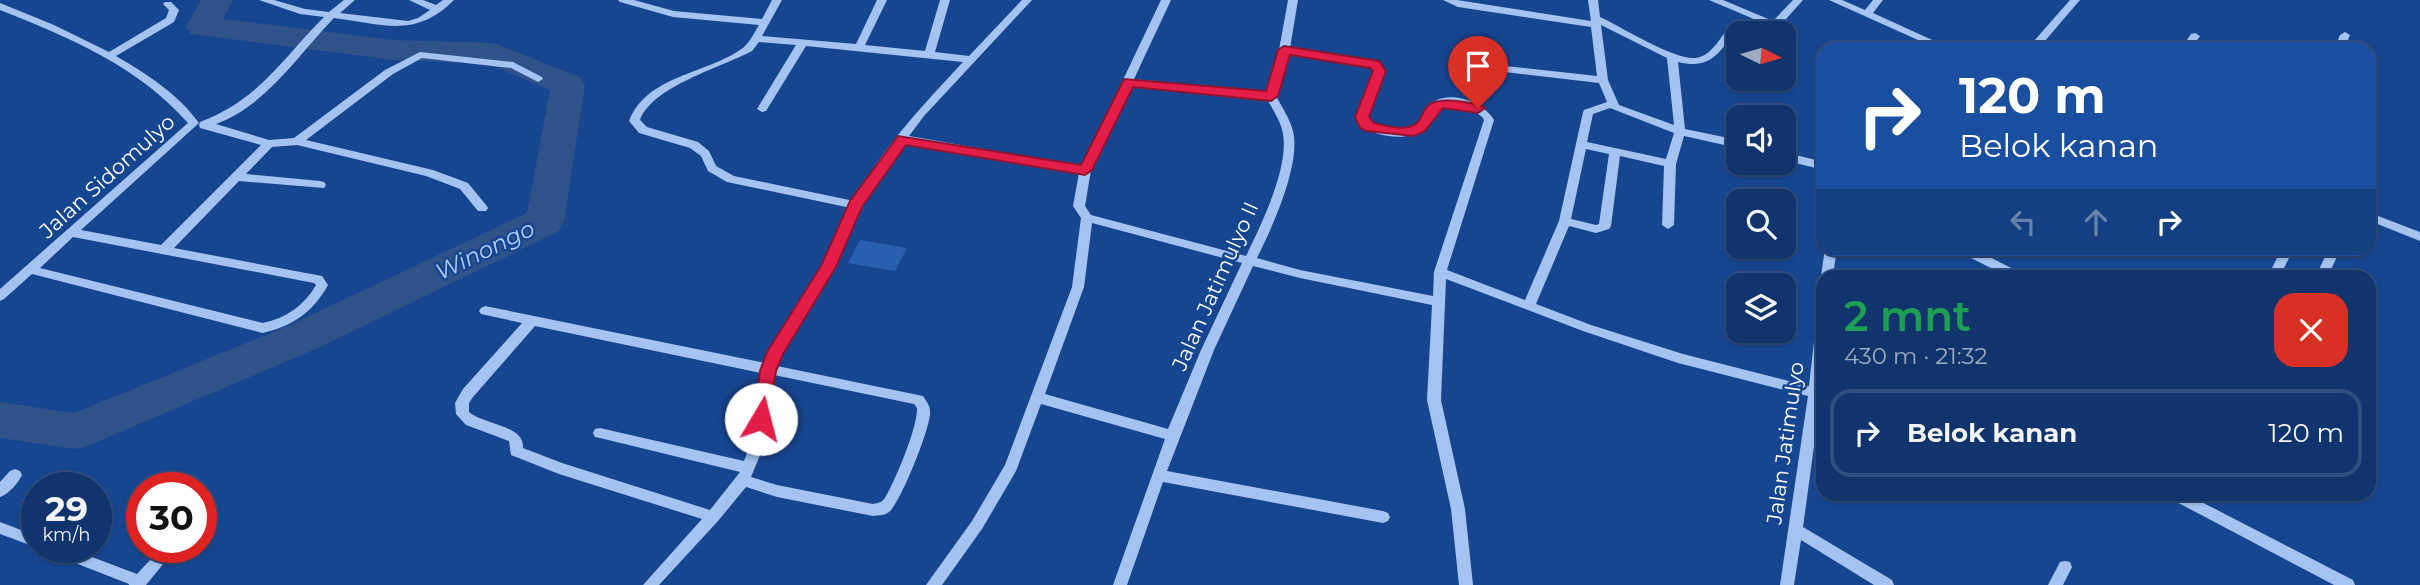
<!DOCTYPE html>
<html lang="id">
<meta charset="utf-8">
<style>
body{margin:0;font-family:Montserrat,sans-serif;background:#1e3f75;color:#f1f3f6;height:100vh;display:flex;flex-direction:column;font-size:26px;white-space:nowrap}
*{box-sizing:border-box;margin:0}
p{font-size:23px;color:#9caac2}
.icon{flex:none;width:38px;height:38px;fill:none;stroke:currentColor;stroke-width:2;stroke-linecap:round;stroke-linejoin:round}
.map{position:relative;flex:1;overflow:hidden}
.sheet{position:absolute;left:1816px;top:270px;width:560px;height:231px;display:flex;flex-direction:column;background:#11346d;border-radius:21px;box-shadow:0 2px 5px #0004,0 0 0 2px #304f80}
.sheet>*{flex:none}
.top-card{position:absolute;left:1816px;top:42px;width:560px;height:214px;border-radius:21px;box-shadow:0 2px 5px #0004,0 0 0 2px #304f80;background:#1a4fa0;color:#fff;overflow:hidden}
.needle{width:46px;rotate:95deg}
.controls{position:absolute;left:1726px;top:21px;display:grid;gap:14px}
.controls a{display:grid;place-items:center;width:70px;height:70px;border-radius:14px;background:#11346d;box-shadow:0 2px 5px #0004,0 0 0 2px #304f80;font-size:35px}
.speed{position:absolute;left:21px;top:472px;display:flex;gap:14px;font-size:35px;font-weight:700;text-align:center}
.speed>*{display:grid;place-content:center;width:91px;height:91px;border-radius:50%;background:#11346d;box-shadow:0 2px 5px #0004,0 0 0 2px #304f80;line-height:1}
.speed small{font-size:18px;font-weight:400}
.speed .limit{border:10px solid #d22;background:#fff;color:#111}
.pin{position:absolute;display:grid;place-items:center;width:60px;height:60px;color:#fff;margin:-72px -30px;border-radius:50% 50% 50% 0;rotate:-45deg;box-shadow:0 0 7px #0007}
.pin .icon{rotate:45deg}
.me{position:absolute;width:77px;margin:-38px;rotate:8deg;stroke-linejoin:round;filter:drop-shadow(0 0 5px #0008)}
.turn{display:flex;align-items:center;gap:24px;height:147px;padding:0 28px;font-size:32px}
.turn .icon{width:91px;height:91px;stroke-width:2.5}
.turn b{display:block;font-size:49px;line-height:60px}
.lanes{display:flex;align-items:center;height:66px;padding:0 28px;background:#0003;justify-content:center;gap:35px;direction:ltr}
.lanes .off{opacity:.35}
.round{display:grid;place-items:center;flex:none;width:74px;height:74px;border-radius:21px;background:#1e3f75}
.headline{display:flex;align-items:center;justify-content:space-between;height:119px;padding:0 28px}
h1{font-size:42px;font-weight:600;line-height:52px;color:#1e9e55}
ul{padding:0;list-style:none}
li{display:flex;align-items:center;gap:21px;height:88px;margin:0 14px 10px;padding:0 14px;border:4px solid #304f80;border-radius:21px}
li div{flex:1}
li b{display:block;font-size:26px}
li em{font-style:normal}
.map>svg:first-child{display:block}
</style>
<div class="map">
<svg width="2420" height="585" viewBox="0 0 2420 585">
<rect width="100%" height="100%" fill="#174691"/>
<path fill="#295faf" d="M 860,240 L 907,248 L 895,271 L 848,263 Z"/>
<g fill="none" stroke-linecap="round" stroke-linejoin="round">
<path fill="#2f5289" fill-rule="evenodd" d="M 201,0 L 233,0 L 223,19 L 393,40 L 494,43 L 580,77 L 585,85 L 564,221 L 559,231 L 318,348 L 92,444 L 76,449 L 0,438 L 0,402 L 74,413 L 288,326 L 527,213 L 550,90 L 489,64 L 393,60 L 191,34 L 186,27 Z"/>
<g fill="#a4c3f0" fill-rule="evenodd">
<path d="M 259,0 L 274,0 L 305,9 L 329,12 L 344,0 L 355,0 L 340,13 L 408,21 L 418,18 L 430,10 L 409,0 L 423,0 L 436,5 L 443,0 L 454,0 C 415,39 383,24 334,18 C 297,56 267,105 216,124 L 269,140 L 294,138 L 385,70 L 420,52 L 513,62 L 542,77 L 543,79 L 538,82 L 511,68 L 422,58 L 393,74 L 306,140 L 433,170 L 468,183 L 486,205 L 488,208 L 486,211 L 478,211 L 460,189 L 426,176 L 297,145 L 272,147 L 246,174 L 320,181 L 324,182 L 326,185 L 324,188 L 239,181 L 174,248 L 322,276 L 328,285 C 313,312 293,326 263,333 L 32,274 L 4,299 L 0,301 L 0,289 L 188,123 C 138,66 68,37 0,10 L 0,3 L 54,25 L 109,52 L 166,18 L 169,10 L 163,4 L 165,2 L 171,2 L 179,10 L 174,22 L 116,56 C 147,74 178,94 199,123 L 81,230 L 161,245 L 261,145 L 200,128 L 199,125 L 200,122 C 259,100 281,60 324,17 L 300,14 ZM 73,237 L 314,283 L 316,285 C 304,306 286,318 263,323 L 40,268 Z"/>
<path d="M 618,0 L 634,0 L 674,11 L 762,19 L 772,0 L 782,0 L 762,36 L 856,44 L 877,0 L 887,0 L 865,45 L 925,51 L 940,0 L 950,0 L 935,52 L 969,56 L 1022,0 L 1032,0 L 924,116 L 909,136 L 1082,166 L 1161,0 L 1171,0 L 1134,79 L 1267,92 L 1279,50 L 1288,0 L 1298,0 L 1290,48 L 1375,61 L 1379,62 L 1384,71 L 1367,117 L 1369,122 C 1386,130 1407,135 1421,119 C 1426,113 1428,105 1435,101 C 1454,91 1484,103 1494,120 L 1447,270 L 1525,300 L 1559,221 L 1583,112 L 1584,110 L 1607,102 L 1599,83 L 1462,67 L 1458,77 L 1454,78 L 1449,75 L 1450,67 L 1460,61 L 1597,76 L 1591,27 L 1458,7 L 1443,0 L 1457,0 L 1591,21 L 1588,0 L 1598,0 L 1600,17 C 1620,26 1681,65 1700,57 C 1713,53 1722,35 1730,26 L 1738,26 L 1738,30 C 1717,53 1712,70 1678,62 L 1685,129 L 1738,140 L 1738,148 L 1684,136 L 1676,164 L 1674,225 L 1668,229 L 1662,225 L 1664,166 L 1620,156 L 1611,226 L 1609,229 L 1596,233 L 1569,226 L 1536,304 L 1591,325 L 1683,354 L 1809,386 L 1818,306 L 1824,302 L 1824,373 L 1803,527 L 1892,580 L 1894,585 L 1874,585 L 1801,540 L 1794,585 L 1780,585 L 1808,396 L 1678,363 L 1583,331 L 1446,279 L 1441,400 L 1465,509 L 1473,585 L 1459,585 L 1451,509 L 1427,400 L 1432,305 L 1300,278 L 1253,266 L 1214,350 L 1167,471 L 1383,511 L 1388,513 L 1390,517 L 1388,521 L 1383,523 L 1163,482 L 1127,585 L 1113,585 L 1165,439 L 1041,404 L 1016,471 L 982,529 L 942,585 L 926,585 L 972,521 L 1005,465 L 1072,287 L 1081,218 L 1073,206 L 1079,173 L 905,143 L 872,188 L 834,267 L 782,353 L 777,366 L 923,396 C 926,401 930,405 930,411 C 932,425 900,504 889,512 C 884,516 878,515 873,516 L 777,497 L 746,487 L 718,521 L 659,585 L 643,585 L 702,519 L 559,474 L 511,455 L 509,441 L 466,425 L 456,414 L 455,403 L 463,389 L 522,323 L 481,314 L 479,311 L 481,308 L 485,306 L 765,363 L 771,349 L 823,266 L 851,208 L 727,182 L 708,171 L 701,156 L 690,148 L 639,133 L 629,121 C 647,75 707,74 743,48 C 750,42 754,33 759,25 L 673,17 L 620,2 ZM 1601,25 L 1667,58 L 1674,125 L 1619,105 L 1608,80 ZM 759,42 L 796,45 L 757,109 L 762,112 L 766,111 L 806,46 L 963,62 C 925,103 880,150 854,201 L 734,176 L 716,166 L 709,151 L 698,142 L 647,127 L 640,120 C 653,86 720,68 752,51 ZM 1288,54 L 1371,67 L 1374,71 L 1357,117 L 1361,127 C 1381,137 1411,144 1428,124 C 1433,119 1435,110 1441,107 C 1453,100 1473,109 1482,117 L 1484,120 L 1434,272 L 1433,296 L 1300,270 L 1257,258 C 1272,228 1301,165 1293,131 C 1290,119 1282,107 1276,96 ZM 1130,86 L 1267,99 C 1273,110 1281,122 1283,134 C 1289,168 1261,225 1246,256 L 1091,215 L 1085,206 L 1091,170 ZM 1610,108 L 1674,133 L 1666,159 L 1587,142 L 1593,114 ZM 1586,149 L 1609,154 L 1599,224 L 1596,225 L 1571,219 ZM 1092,223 L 1242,263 L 1201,350 L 1168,429 L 1045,394 L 1084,287 ZM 535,326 L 761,373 L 751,443 L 744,461 L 600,428 L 595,429 L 593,433 L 595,437 L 600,438 L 740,472 L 710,510 L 562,463 L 523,448 C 525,425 484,425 469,412 L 469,403 L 473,397 ZM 774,375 L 914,404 L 917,408 C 918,426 896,479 886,496 C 883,502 879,503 873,504 L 777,485 L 751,477 L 765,443 Z"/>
<path d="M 1709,0 L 1723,0 L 1773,21 L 1793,0 L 1803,0 L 1779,27 L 1775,28 Z"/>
<path d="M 1829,0 L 1842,0 L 1865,10 L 1873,0 L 1883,0 L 1873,13 L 1952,49 L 1938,49 Z"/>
<path d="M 2070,0 L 2080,0 L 2038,49 L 2027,49 Z"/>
<path d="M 2345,32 L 2350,35 L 2344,49 L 2334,49 L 2340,35 Z"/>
<path d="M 2195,33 L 2200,36 L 2191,49 L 2181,49 L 2191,34 Z"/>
<path d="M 1783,152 L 1824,162 L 1824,170 L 1783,160 Z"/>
<path d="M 2370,213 L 2420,232 L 2420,241 L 2370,221 Z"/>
<path d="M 1825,248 L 1837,248 L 1833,276 L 1824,276 L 1824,279 L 1821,276 Z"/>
<path d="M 1955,248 L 1972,248 L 2021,273 L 2023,276 L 2007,276 L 1957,251 Z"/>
<path d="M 2282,248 L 2294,248 L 2280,276 L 2268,276 Z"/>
<path d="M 2329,248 L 2341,248 L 2328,276 L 2316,276 Z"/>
<path d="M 15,469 L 20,471 L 22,475 C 18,483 9,494 0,497 L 0,482 L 10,471 Z"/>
<path d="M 2167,494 L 2186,494 L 2353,580 L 2355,585 L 2334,585 L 2169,498 Z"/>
<path d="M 0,522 L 37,536 L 38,548 L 0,534 Z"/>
<path d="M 45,548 L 68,548 L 137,574 L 152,558 L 157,557 L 162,558 L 164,563 L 146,585 L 129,585 L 129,584 L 47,552 Z"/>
<path d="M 2065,561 L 2070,562 L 2072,567 L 2063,585 L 2048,585 L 2060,562 Z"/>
</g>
</g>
<path fill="#e11d48" stroke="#92132f" stroke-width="2" d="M 1284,46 L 1379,61 L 1386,71 L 1369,117 L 1374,123 C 1384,125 1399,130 1408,127 C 1433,122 1409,94 1464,102 C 1472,103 1479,103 1485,108 L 1478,113 L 1443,108 L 1425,131 L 1414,136 L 1366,131 L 1360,128 L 1355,117 L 1373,71 L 1370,68 L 1290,55 L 1278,96 L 1271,101 L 1133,87 L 1092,170 L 1085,175 L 906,145 L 862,207 L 836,267 L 783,354 L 776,371 L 767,424 L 755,424 L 753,419 L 760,371 L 767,352 L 821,266 L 850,201 L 898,136 L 1081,165 L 1124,79 L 1266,91 L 1278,50 Z"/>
<g text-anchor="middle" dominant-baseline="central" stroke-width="5" stroke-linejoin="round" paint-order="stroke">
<g font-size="21" fill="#fff" stroke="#174691">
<text transform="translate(107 176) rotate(-42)">Jalan Sidomulyo</text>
<text transform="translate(1215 286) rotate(-66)">Jalan Jatimulyo II</text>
<text transform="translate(1785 443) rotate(-82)">Jalan Jatimulyo</text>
</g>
<g font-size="23" font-style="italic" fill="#b1cdf7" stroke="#174691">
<text transform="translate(485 250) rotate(-26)">Winongo</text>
</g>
</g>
</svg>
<div class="controls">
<a><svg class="needle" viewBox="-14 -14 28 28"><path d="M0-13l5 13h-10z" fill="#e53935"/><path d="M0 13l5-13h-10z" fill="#9caac2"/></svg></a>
<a><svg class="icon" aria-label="sound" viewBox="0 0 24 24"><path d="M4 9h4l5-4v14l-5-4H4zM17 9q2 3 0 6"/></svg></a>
<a><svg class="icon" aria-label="search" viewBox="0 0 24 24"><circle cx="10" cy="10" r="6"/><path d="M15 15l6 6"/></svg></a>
<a><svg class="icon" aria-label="layers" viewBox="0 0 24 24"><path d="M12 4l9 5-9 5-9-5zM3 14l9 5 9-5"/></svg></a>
</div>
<div class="speed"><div>29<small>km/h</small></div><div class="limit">30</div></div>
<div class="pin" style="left:1478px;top:108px;background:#d93025"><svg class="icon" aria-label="arrive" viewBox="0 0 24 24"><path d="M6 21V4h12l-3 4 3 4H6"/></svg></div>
<svg class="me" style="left:761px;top:419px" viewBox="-20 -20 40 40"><circle r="19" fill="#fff"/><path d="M0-13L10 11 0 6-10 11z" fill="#e11d48"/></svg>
<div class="top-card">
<div class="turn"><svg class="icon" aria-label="right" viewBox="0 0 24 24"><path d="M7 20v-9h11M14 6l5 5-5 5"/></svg><div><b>120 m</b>Belok kanan</div></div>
<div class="lanes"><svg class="icon off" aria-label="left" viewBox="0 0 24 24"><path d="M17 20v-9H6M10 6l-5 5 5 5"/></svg><svg class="icon off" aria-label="ahead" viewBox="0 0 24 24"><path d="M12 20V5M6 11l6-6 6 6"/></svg><svg class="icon" aria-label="right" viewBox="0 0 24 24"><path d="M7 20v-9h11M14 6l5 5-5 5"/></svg></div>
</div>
<section class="sheet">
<div class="headline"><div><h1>2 mnt</h1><p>430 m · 21:32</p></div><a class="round" style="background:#d93025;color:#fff"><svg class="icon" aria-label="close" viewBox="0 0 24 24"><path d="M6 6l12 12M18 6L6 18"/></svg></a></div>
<ul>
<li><svg class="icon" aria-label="right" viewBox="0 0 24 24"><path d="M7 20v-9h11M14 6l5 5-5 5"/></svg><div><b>Belok kanan</b></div><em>120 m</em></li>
</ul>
</section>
</div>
